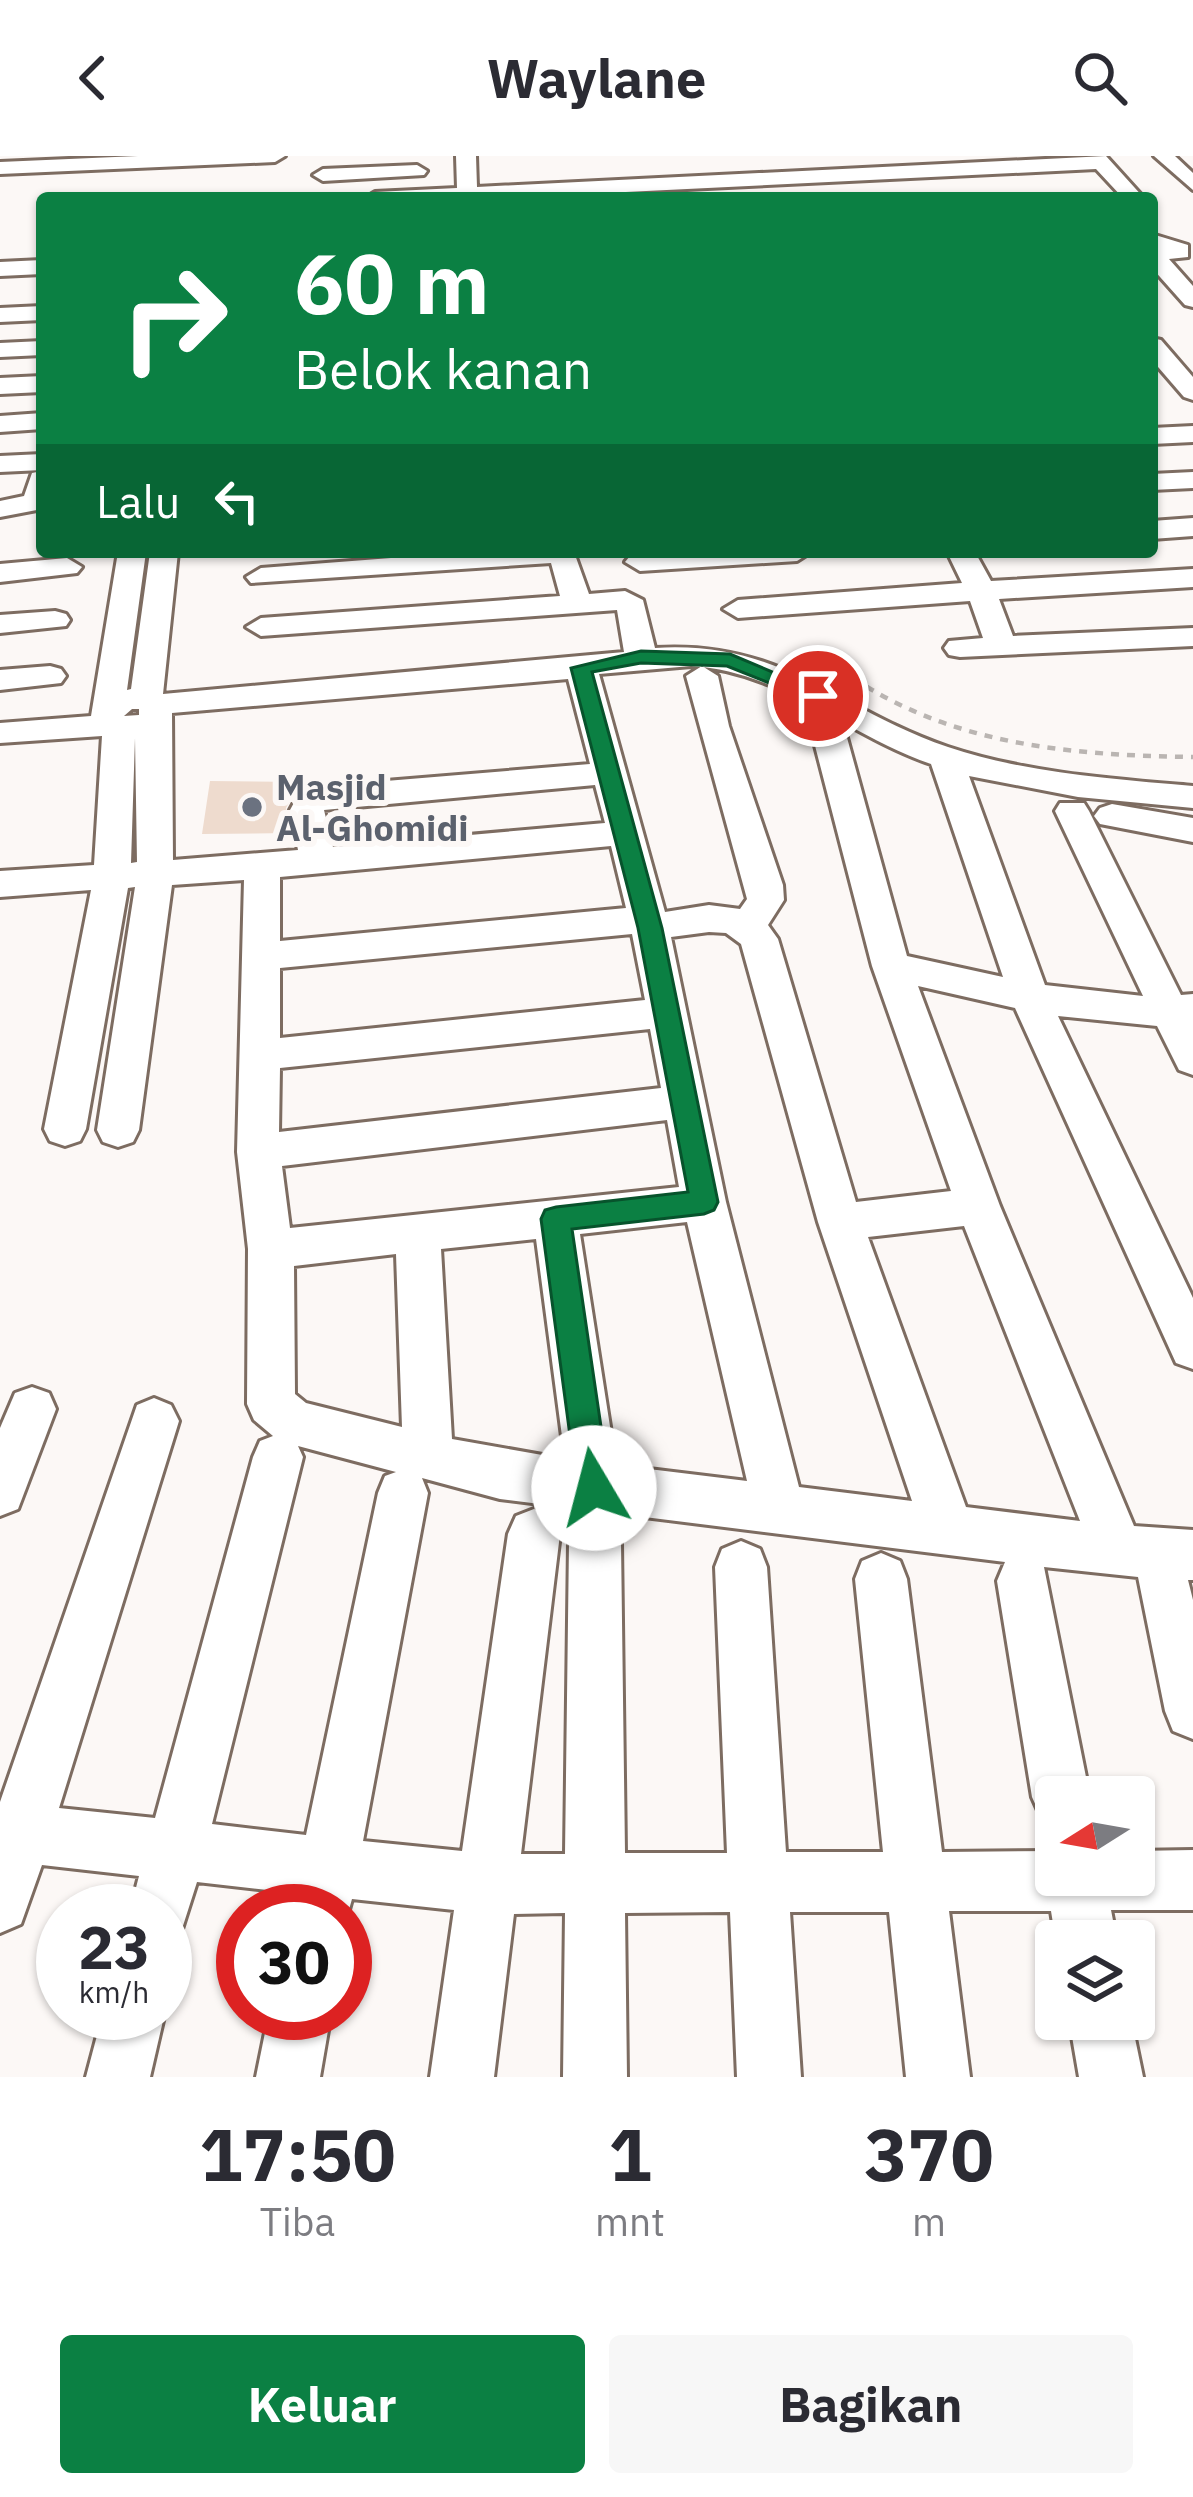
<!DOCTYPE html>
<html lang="id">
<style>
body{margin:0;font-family:"IBM Plex Sans",sans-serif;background:#f7f7f7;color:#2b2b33;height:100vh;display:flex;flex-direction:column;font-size:45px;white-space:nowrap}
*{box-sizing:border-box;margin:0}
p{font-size:39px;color:#7c7c81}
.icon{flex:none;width:66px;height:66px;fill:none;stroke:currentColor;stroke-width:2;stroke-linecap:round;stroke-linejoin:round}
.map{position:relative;height:1921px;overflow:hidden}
.sheet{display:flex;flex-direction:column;background:#fff;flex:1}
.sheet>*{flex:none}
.guide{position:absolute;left:36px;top:36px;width:1122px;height:366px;border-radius:12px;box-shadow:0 3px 9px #0004;background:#0b8043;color:#fff;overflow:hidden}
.needle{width:78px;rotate:259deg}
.fabs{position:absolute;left:1035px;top:1620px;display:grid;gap:24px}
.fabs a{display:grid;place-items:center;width:120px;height:120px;border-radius:12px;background:#fff;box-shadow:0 3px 9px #0004;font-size:60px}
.speed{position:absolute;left:36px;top:1728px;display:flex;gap:24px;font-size:60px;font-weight:700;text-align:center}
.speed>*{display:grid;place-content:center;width:156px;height:156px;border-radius:50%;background:#fff;box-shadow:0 3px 9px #0004;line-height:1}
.speed small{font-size:30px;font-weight:400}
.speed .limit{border:18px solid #d22;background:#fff;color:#111}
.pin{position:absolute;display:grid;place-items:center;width:102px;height:102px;color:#fff;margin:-51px;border:6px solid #fff;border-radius:50%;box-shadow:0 3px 12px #0007}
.me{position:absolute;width:132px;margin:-66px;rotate:352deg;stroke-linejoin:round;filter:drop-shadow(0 0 9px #0008)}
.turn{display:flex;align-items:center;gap:42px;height:252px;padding:0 60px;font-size:54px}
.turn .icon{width:156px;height:156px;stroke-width:2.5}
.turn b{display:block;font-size:84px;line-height:102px}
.then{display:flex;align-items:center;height:114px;padding:0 60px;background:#0003;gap:24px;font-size:45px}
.eta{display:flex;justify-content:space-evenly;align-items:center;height:204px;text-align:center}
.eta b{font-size:72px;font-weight:700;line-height:84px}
.button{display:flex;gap:24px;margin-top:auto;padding:24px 60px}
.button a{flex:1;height:138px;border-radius:12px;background:#0b8043;color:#fff;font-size:48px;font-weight:700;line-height:138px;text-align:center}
.button a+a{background:#f7f7f7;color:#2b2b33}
header{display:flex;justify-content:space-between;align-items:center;height:156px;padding:0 60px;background:#fff;font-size:54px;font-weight:700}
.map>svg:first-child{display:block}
</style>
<header><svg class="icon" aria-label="back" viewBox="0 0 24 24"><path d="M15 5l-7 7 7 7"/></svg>Waylane<svg class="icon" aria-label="search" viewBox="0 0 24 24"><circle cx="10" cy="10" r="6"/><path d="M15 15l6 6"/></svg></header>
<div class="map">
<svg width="1193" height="1921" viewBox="0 0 1193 1921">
<rect width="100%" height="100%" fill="#fcf8f6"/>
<path fill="#eedbce" d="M 210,625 L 301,626 L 286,652 L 290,677 L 202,678 Z"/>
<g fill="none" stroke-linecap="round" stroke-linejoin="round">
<g stroke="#7d6c61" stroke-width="6">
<g id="minor">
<path d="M 138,0 L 285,0 L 275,6 L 0,18 L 0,6 Z"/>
<path d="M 456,0 L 476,0 L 477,31 L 1106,0 L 1144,42 L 1123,42 L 1096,13 L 504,42 L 365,42 L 375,36 L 457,32 Z"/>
<path d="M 1154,0 L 1175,0 L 1193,17 L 1193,34 Z"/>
<path d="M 417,9 L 427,15 L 424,19 L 323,25 L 313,19 L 323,13 Z"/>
<path d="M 1152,78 L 1188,89 L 1188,101 L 1169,103 L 1193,130 L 1193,151 L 1185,149 L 1152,112 Z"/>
<path d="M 42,104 L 42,118 L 0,120 L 0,106 Z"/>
<path d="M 42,150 L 42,164 L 0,166 L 0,152 Z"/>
<path d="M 1152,182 L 1161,184 L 1193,221 L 1193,244 L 1184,241 L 1152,204 Z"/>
<path d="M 42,185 L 42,199 L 0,201 L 0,187 Z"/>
<path d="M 42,220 L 42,236 L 0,238 L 0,222 Z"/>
<path d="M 42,257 L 42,273 L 0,276 L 0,260 Z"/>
<path d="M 1193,270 L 1193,286 L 1152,288 L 1152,272 Z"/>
<path d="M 42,298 L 42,314 L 0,316 L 0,300 Z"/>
<path d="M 42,315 L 42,353 L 0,361 L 0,345 L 24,340 L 32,317 Z"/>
<path d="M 1193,316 L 1193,332 L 1152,334 L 1152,318 Z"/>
<path d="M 1193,362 L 1193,380 L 1152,383 L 1152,365 Z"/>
<path d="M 118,396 L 146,396 L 127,534 L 131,533 L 150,396 L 178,396 L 163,538 L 624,496 L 617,454 L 261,480 L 246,471 L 261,462 L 560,440 L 551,407 L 251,427 L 246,421 L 261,412 L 469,396 L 574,396 L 589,438 L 625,435 L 643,444 L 655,492 C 784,484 838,554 948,591 C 1026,617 1111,623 1193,630 L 1193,652 L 1078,641 L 969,620 L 1045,829 L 1143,840 L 1055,655 L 1060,647 L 1084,647 L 1089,655 L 1181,839 L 1193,838 L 1193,919 L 1179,914 L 1157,870 L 1058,860 L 1193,1142 L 1193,1213 L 1176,1207 L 1015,852 L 918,830 L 1000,1050 L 1134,1370 L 1193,1374 L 1193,1424 L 1188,1424 L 1193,1444 L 1193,1583 L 1173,1575 L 1165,1555 L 1138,1421 L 1044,1411 L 1090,1641 L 1056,1641 L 1056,1668 L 1041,1661 L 1032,1641 L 997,1425 L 1005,1406 L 500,1343 L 422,1322 L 428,1337 L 363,1685 L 462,1695 L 508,1378 L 516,1360 L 534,1353 L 552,1360 L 560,1378 L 521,1698 L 565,1698 L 569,1387 L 577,1369 L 595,1362 L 613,1369 L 621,1387 L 625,1697 L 727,1697 L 715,1411 L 722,1393 L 741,1385 L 760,1393 L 767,1411 L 786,1696 L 883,1696 L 855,1423 L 862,1405 L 881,1397 L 900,1405 L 907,1423 L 942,1696 L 1056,1695 L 1056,1719 L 1134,1719 L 1134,1695 L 1193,1694 L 1193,1754 L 1111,1754 L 1117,1785 L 1056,1786 L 1051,1755 L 949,1755 L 970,1921 L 906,1921 L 889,1756 L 790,1756 L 801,1921 L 737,1921 L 730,1756 L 625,1757 L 627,1921 L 563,1921 L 565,1757 L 514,1758 L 494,1921 L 430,1921 L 454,1754 L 352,1743 L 345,1768 L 345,1755 L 290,1755 L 294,1737 L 197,1726 L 181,1776 L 165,1783 L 165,1755 L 130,1755 L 139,1720 L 42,1709 L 21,1768 L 0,1777 L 0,1646 L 137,1249 L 154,1242 L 171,1249 L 179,1265 L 59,1652 L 155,1662 L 253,1301 L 260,1285 L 273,1280 L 254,1264 L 247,1248 L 248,1093 L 237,996 L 244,724 L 172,729 L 139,974 L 133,986 L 118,991 L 103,986 L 97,974 L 135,731 L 128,732 L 86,973 L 80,985 L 65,990 L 50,985 L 44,973 L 91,734 L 0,741 L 0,715 L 94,709 L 102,580 L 0,587 L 0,567 L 91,560 ZM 691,510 C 782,515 848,580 931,608 L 1003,821 L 907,800 L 846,578 L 841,571 L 817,571 L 812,578 L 872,810 L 951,1035 L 856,1046 L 778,783 L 768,769 L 784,744 L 783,729 L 729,570 L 718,520 L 702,510 L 686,520 L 747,743 L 740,753 L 709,749 L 665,756 L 599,518 ZM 568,523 L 590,608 L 313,631 L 301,634 L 290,654 L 298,694 L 173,704 L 172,557 ZM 132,553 L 139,553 L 139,559 L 124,560 ZM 135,582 L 137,706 L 131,707 ZM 595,629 L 605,667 L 333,691 L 324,654 ZM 611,690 L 626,752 L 280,785 L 280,721 ZM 709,776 L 726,777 L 741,788 L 818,1066 L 912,1345 L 799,1331 L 726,1046 L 671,781 ZM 632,778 L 645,844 L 280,882 L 280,812 ZM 650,873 L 661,932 L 279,976 L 280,912 ZM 667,964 L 679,1031 L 290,1072 L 282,1010 ZM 687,1066 L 747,1325 L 616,1309 L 580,1078 ZM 964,1070 L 1080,1365 L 966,1351 L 868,1081 ZM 536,1083 L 565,1303 L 452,1283 L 441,1093 ZM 396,1098 L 402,1271 L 306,1247 L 295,1238 L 294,1110 ZM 298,1290 L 396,1316 L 385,1320 L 378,1337 L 306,1679 L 212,1668 L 303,1301 Z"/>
<path d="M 660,396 L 811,396 L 797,405 L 640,415 L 625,406 L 630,400 Z"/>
<path d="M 947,396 L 975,396 L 991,425 L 1193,413 L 1193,431 L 999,443 L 1013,480 L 1193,472 L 1193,490 L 960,501 L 949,499 L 944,492 L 949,485 L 983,482 L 970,445 L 738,462 L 723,453 L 738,444 L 962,427 Z"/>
<path d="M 67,402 L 82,411 L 77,417 L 0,426 L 0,408 Z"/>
<path d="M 55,455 L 66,458 L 70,464 L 66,470 L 0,477 L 0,459 Z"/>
<path d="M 50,510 L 61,513 L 66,520 L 61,527 L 0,534 L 0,514 Z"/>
<path d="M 1112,648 L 1193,662 L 1193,686 L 1100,668 L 1094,660 L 1100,652 Z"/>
<path d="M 32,1231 L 49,1237 L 56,1253 L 18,1353 L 0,1360 L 0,1272 L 15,1237 Z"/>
<path d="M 103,1857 L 165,1856 L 150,1921 L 86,1921 Z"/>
<path d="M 269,1857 L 331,1857 L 320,1921 L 256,1921 Z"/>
<path d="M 1069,1863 L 1131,1863 L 1143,1921 L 1079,1921 Z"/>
</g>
</g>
<path stroke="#bab5b2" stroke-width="3" stroke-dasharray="4.5 4.5" stroke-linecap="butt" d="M 817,511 L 833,508 L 844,516"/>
<path stroke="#bab5b2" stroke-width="4.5" stroke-dasharray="8 8" stroke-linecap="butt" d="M 840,513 C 945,589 1067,599 1193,601"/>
<use href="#minor" fill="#fff" fill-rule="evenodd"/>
</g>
<path fill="#0b8043" stroke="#07532c" stroke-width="3" d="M 641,495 L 730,498 L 829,540 L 818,546 L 811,544 L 727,510 L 641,507 L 592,516 L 662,772 L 718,1046 L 714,1054 L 704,1058 L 572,1073 L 610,1332 L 605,1343 L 594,1348 L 582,1343 L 577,1332 L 541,1063 L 545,1054 L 556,1051 L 688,1036 L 638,772 L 571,512 Z"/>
<circle fill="#6b7280" stroke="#fcf8f6" stroke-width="4.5" cx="252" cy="651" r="12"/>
<g text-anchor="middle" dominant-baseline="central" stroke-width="12" stroke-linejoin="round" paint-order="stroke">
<g font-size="36" font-weight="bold" fill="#5b616d" stroke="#fcf8f6" text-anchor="start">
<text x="276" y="630">Masjid<tspan x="276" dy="41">Al-Ghomidi</tspan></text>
</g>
</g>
</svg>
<div class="fabs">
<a><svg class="needle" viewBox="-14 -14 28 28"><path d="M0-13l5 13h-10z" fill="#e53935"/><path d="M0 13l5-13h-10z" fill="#7c7c81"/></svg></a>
<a><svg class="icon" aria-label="layers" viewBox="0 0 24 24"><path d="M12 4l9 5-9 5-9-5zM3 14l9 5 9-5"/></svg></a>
</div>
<div class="speed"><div>23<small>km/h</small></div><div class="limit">30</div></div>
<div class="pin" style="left:818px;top:540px;background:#d93025"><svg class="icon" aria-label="arrive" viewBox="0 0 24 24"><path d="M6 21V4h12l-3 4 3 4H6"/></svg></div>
<svg class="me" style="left:594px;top:1332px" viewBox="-20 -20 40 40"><circle r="19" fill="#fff"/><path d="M0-13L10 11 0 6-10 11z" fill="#0b8043"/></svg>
<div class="guide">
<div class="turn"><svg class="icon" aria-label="right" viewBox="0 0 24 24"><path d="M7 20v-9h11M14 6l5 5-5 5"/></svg><div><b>60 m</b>Belok kanan</div></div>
<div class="then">Lalu<svg class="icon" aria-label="left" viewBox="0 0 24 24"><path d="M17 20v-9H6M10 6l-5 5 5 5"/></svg></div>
</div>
</div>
<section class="sheet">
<div class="eta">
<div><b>17:50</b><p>Tiba</p></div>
<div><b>1</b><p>mnt</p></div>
<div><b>370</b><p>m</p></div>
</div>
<div class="button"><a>Keluar</a><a>Bagikan</a></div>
</section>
